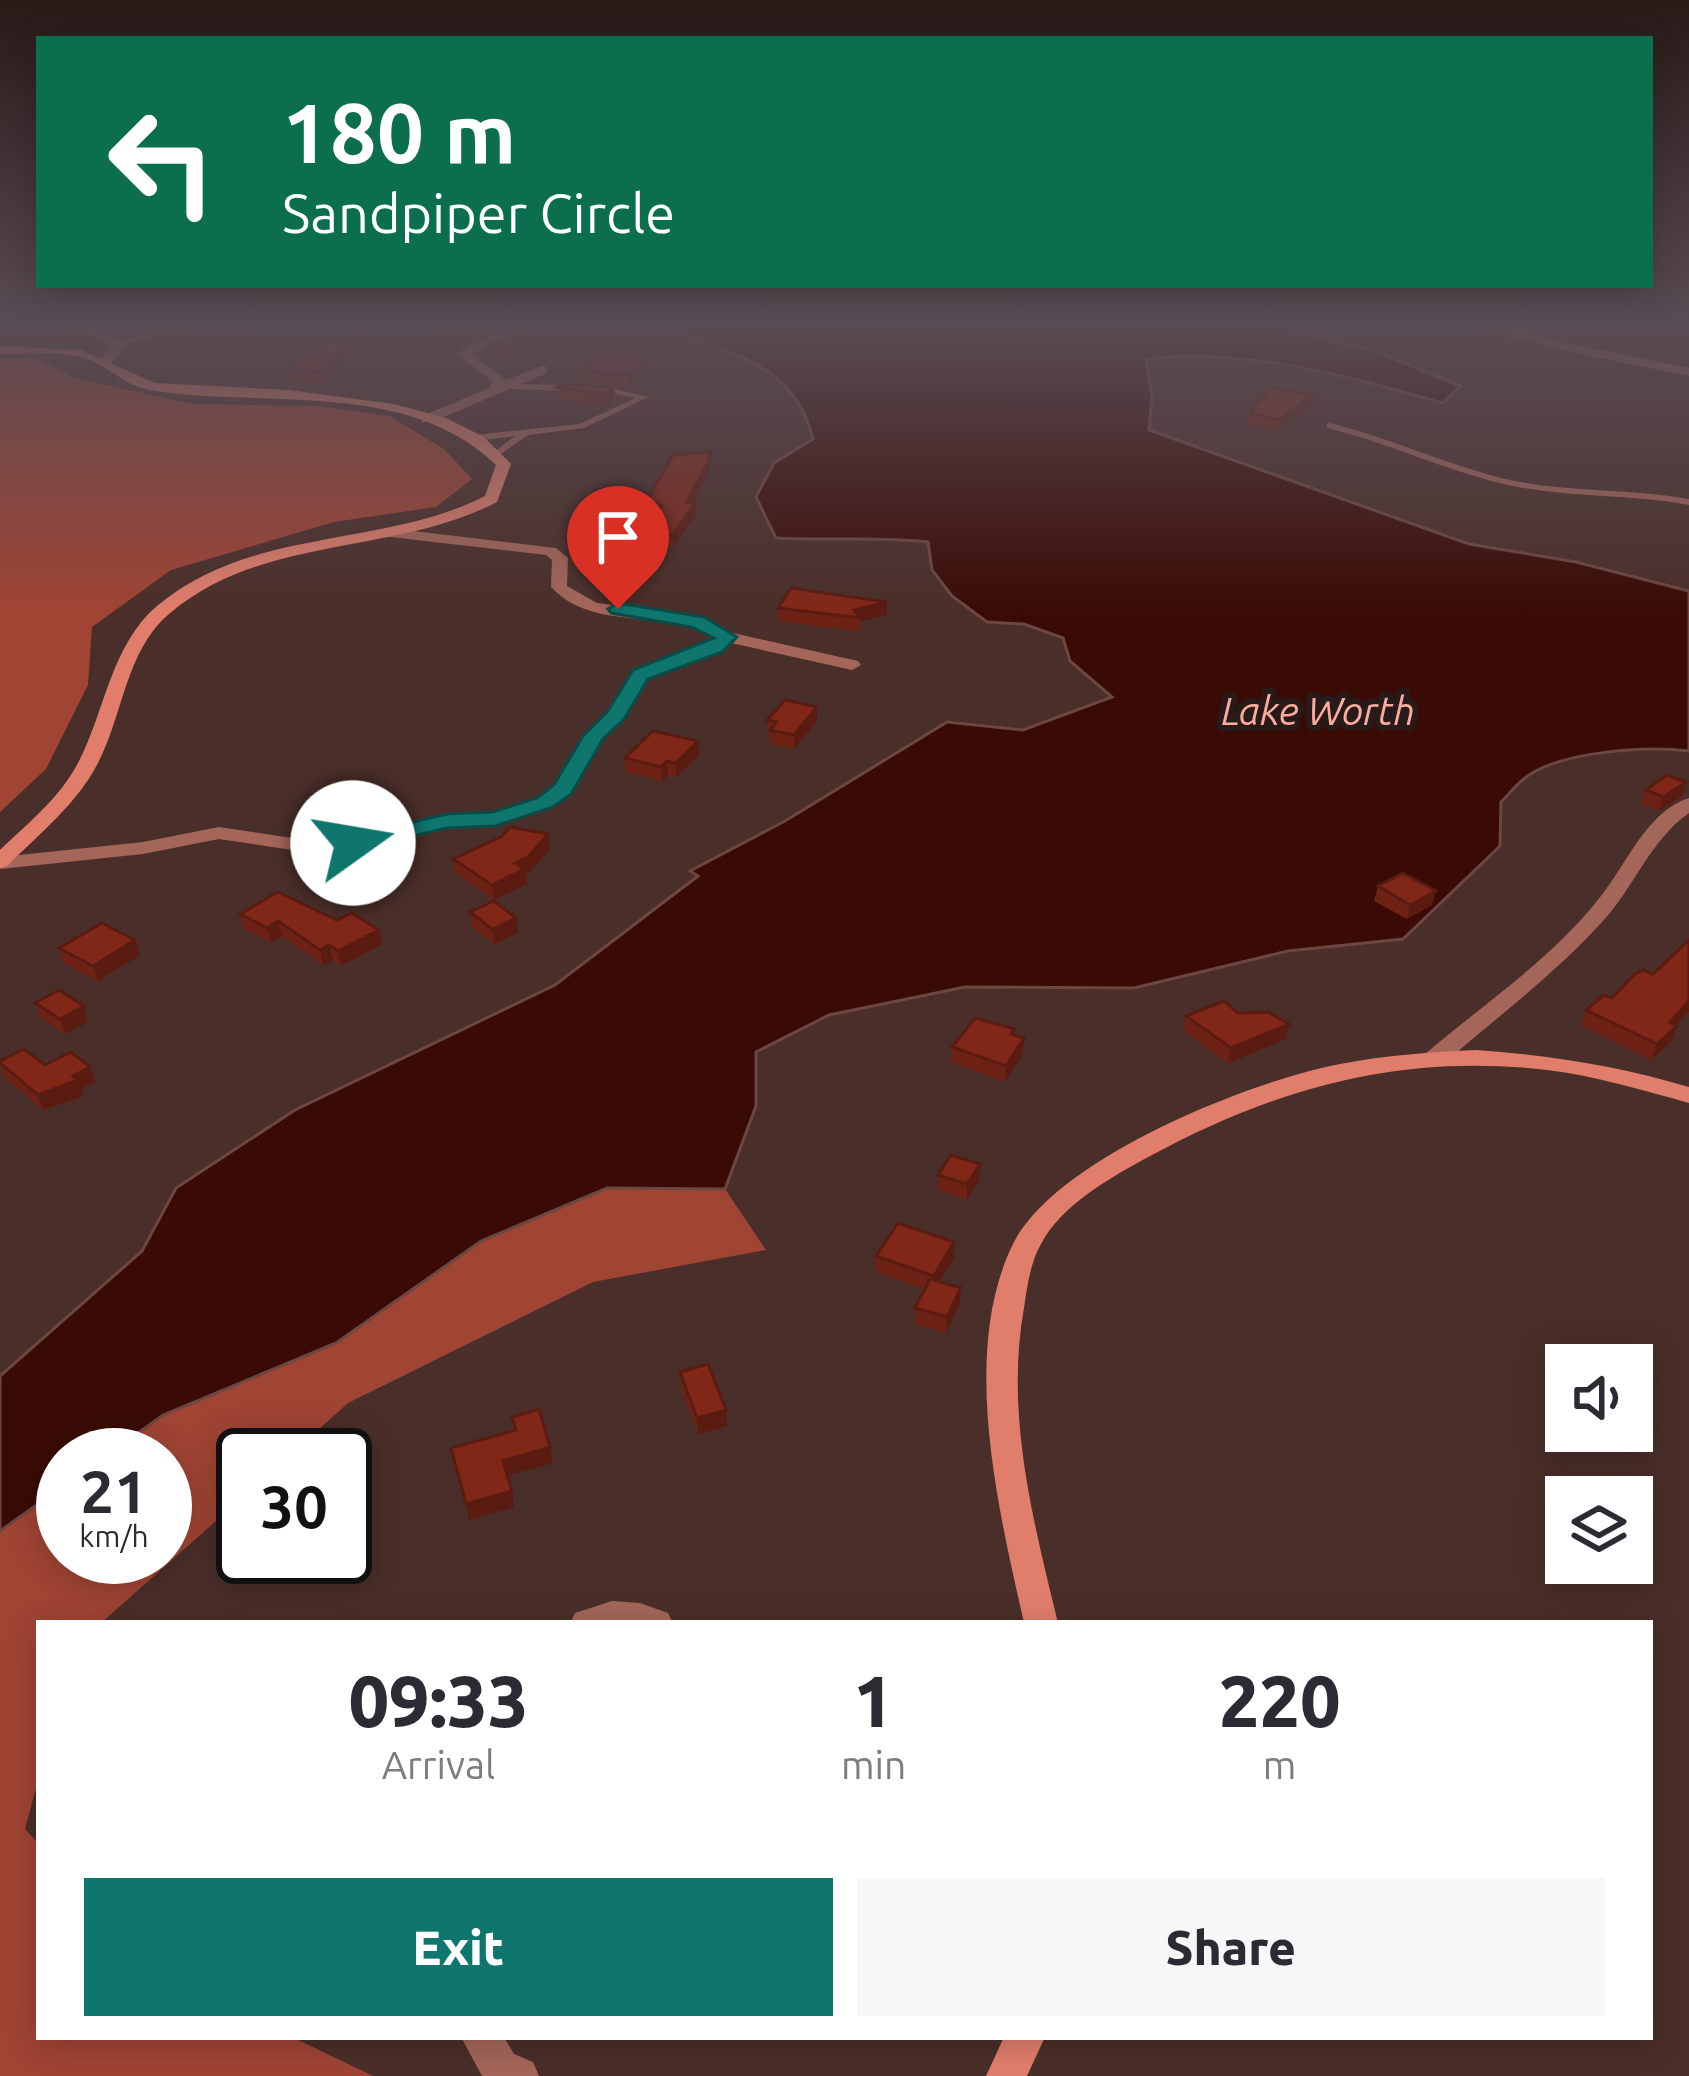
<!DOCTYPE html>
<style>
body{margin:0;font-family:Ubuntu,sans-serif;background:#f7f7f7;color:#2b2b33;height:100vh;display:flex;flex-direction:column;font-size:45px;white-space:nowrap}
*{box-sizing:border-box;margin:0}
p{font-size:39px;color:#7c7c81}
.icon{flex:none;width:66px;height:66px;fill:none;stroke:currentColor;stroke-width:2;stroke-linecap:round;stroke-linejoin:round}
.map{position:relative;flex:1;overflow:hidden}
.drawer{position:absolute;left:36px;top:1620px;width:1617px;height:420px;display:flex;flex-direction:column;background:#fff;border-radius:0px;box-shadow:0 6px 30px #0003}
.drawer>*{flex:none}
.banner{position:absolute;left:36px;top:36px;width:1617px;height:252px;border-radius:0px;box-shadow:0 6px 30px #0003;background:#0b6e4f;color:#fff;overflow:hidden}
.tools{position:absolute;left:1545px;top:1344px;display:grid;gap:24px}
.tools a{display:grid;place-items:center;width:108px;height:108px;border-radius:0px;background:#fff;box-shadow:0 6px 30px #0003;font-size:60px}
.speed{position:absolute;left:36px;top:1428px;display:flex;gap:24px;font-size:60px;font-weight:700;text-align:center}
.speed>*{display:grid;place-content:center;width:156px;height:156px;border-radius:50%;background:#fff;box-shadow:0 6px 30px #0003;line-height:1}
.speed small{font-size:30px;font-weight:400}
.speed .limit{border:6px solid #111;border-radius:18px;background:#fff;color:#111}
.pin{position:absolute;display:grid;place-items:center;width:102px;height:102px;color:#fff;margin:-123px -51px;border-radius:50% 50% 50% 0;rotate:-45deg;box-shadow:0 0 12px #0007}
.pin .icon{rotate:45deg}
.me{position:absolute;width:132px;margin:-66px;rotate:77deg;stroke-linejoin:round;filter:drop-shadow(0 0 9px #0008)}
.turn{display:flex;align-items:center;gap:42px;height:252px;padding:0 48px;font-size:54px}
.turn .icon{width:156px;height:156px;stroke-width:2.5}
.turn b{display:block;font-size:84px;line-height:102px}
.eta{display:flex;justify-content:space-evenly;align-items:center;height:204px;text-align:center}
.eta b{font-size:72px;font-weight:800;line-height:84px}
.cta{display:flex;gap:24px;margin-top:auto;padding:24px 48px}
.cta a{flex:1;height:138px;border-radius:0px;background:#0f766e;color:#fff;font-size:48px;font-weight:800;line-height:138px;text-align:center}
.cta a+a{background:#f7f7f7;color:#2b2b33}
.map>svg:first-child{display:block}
</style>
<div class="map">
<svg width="1689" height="2076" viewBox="0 0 1689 2076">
<rect width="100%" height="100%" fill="#4a2e29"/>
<g fill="#a04434">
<path d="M 0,358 L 37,358 L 74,378 L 193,404 L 318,406 L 389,416 L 444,449 L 472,479 L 436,507 L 334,522 L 171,570 L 92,627 L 88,685 L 46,769 L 0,812 Z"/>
<path d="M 607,1188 L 725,1189 L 766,1250 L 593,1282 L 348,1403 L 290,1455 L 243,1455 L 243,1497 L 101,1623 L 39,1623 L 39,1777 L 25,1829 L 39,1844 L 39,2037 L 292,2037 L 373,2076 L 0,2076 L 0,1531 L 63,1486 L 63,1557 L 165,1557 L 165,1455 L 107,1455 L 163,1415 L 336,1343 L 481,1241 Z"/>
</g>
<path fill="#3a0b05" stroke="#6c4640" stroke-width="3" d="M 690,322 L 1259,322 L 1377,352 L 1461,386 L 1442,403 C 1348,375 1243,348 1146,359 L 1152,395 L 1149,430 L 1469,544 L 1576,562 L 1689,591 L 1689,751 C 1647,746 1565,751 1529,775 C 1519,781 1510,793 1501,802 L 1500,846 L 1403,939 L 1288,951 L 1134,988 L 965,987 L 829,1015 L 756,1052 L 756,1106 L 725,1189 L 607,1188 L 481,1241 L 336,1343 L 163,1415 L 107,1455 L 63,1455 L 63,1486 L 0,1531 L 0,1376 L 142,1251 L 176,1188 L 295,1110 L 555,985 L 698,876 L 690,871 L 785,821 L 947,722 L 1023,730 L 1112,697 L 1070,661 L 1063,638 L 1024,624 L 987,622 L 952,596 L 932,570 L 928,542 C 877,536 827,541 776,538 L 756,497 L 774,463 L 813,439 C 795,367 741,358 680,332 Z"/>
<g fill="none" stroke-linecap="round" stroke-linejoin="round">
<g fill="#a46659" fill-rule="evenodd">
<path d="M 92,322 L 101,322 L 89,331 L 83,331 L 83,327 Z"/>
<path d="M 172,322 L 183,322 L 164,331 L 221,322 L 239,322 L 149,337 L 118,348 L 114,346 Z"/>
<path d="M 501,384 L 573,385 L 577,388 L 573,391 L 504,389 L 501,388 Z"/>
<path d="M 597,385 L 649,397 L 584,428 L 528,435 L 498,456 L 493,453 L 495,451 L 515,436 L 475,441 L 470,438 L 475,435 L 579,424 L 636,398 L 594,390 L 594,386 Z"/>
<path d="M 1330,423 C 1391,438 1449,466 1510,480 C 1562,491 1617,489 1670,496 L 1689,499 L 1689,505 C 1631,494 1571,498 1513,486 C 1450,473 1390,443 1327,428 L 1327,424 Z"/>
</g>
<g fill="#a46659" fill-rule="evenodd">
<path d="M 45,322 C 73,322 104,327 125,346 L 110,365 L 100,365 L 98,362 L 111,347 L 100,339 Z"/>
<path d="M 519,322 L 535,322 L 472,354 L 506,380 L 542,366 L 547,367 L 547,373 L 432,422 L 422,422 L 422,416 L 489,388 L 493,382 L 456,353 Z"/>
<path d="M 1456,322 L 1476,322 L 1515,331 L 1499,322 L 1515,322 L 1556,341 L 1689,368 L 1689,376 L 1552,348 L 1528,338 L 1522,341 Z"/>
<path d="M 388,528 L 556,548 L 568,558 L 567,586 L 597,603 L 686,614 L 714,622 L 733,633 L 858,661 L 861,665 L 852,670 L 731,643 L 721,652 L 647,679 L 624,718 L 602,739 L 570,794 L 552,807 L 502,823 L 447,827 L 353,849 L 312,853 L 219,839 L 143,854 L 0,869 L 0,857 L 143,842 L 219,827 L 312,841 L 353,837 L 447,815 L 493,813 L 538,799 L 555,786 L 584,736 L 609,711 L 634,671 L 709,644 L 716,638 C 665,607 594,633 551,587 L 552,560 L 546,555 L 382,536 L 382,530 Z"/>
<path d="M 1689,798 L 1689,813 C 1650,840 1634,888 1602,922 C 1554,975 1496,1018 1443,1064 L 1425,1064 L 1422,1059 L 1425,1054 C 1487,1001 1562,952 1609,885 C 1631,854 1651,810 1689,798 Z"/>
<path d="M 612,1601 L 640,1603 L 668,1613 L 673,1623 L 570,1623 L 575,1613 Z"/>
<path d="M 461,2037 L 504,2037 L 514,2054 L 533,2062 L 539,2076 L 482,2076 Z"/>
</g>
<g fill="#e17e6b" fill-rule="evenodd">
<path d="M 0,346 L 81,350 L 155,383 L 289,390 L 394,404 L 446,418 L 484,437 L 511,464 L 497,502 C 393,556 263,534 169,614 C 126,650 123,715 98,763 C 77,804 39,834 7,866 L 0,868 L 0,850 C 28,823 61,797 79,761 C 105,711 111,645 157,606 C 253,526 380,549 485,496 L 496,465 C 407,378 262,409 150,390 C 126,386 113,370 92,361 C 64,350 30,354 0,354 Z"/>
<path d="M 1476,1050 C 1550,1055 1618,1066 1689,1087 L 1689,1103 C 1642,1090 1596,1076 1547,1070 C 1403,1053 1278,1087 1152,1155 C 1113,1176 1060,1205 1040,1246 C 1030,1264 1027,1288 1024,1308 C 1005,1414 1033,1520 1058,1623 L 1024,1623 C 999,1511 960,1355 1012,1246 C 1053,1159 1250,1081 1340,1064 C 1386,1055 1431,1052 1476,1050 Z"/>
<path d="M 1004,2037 L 1045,2037 L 1027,2076 L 986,2076 Z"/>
</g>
</g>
<g fill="#6e2215">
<path d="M 434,322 L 492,322 L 493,330 L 466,343 L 435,331 Z"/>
<path d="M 356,336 L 358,346 L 324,383 L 290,381 L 288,370 Z"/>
<path d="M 515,337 L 513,361 L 488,351 L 487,346 Z"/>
<path d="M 649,366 L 629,387 L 581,381 L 580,370 Z"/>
<path d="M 557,387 L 614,387 L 615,398 L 606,406 L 558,399 Z"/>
<path d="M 1312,394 L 1311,405 L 1278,431 L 1248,425 L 1250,413 Z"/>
<path d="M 710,452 L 709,472 L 694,502 L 695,503 L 696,515 L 674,547 L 647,545 L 646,533 L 656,516 L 648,512 L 647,500 Z"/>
<path d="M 778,608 L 887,615 L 861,621 L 860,631 L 778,621 Z"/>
<path d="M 767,720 L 817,721 L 794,749 L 770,744 Z"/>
<path d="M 699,755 L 677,777 L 668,775 L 662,781 L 626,772 L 625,758 Z"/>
<path d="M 1686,782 L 1682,796 L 1659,811 L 1641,804 L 1646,790 Z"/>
<path d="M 550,849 L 531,871 L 526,873 L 527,884 L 494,900 L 455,873 L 453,859 Z"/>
<path d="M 1378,886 L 1432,905 L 1407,919 L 1374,901 Z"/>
<path d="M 470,912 L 518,933 L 494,944 L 472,927 Z"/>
<path d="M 240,914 L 337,920 L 379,930 L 382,944 L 341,966 L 333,960 L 323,965 L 282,936 L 271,942 L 244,929 Z"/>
<path d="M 135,940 L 140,955 L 98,981 L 64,963 L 59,948 Z"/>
<path d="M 1689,940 L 1689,1011 L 1676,1025 L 1677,1026 L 1672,1041 L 1651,1060 L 1581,1025 L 1586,1010 L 1653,974 Z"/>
<path d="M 35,1003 L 88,1022 L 65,1034 L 41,1018 Z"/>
<path d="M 1238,1013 L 1286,1039 L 1228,1063 L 1184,1031 L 1186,1016 Z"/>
<path d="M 1014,1035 L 1024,1038 L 1023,1053 L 1005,1082 L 951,1062 L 952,1047 Z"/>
<path d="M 0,1061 L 45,1065 L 95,1082 L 81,1089 L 84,1096 L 43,1110 L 4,1077 Z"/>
<path d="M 938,1175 L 979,1180 L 967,1200 L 938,1190 Z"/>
<path d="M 876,1256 L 954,1258 L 939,1281 L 960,1303 L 946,1333 L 915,1324 L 915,1308 L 925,1289 L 876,1272 Z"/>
<path d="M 680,1372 L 727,1426 L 698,1434 L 681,1388 Z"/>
</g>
<g fill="#5a1b11">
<path d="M 487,322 L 492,322 L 493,330 L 466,343 L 465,332 Z"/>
<path d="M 356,336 L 358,346 L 324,383 L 322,372 Z"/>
<path d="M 649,355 L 649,366 L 629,387 L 628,376 Z"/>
<path d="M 614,387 L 615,398 L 606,406 L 606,394 Z"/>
<path d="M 1312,394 L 1311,405 L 1278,431 L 1280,420 Z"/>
<path d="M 710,452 L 709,472 L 689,512 L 695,503 L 696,515 L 674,547 L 673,535 Z"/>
<path d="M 887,602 L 887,615 L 861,621 L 861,618 L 854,610 Z"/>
<path d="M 817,707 L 817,721 L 794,749 L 794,735 Z"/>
<path d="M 698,741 L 699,755 L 677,777 L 676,763 Z"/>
<path d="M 667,761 L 668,775 L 662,781 L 661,767 Z"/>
<path d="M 1686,782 L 1682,796 L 1659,811 L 1663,797 Z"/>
<path d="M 548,834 L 550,849 L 531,871 L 526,873 L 527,884 L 494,900 L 492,885 Z"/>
<path d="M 1436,891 L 1432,905 L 1407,919 L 1410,905 Z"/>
<path d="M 516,918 L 518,933 L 494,944 L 492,929 Z"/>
<path d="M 278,921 L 282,936 L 271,942 L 267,928 Z"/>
<path d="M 379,930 L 382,944 L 341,966 L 338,951 Z"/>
<path d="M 135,940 L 140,955 L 98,981 L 93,966 Z"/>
<path d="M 329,945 L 333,960 L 323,965 L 320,950 Z"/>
<path d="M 1689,1001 L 1689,1011 L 1664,1037 L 1670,1022 Z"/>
<path d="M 84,1006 L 88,1022 L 65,1034 L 60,1019 Z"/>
<path d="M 1289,1024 L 1286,1039 L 1228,1063 L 1231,1048 Z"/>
<path d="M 1677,1026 L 1672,1041 L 1651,1060 L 1657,1044 Z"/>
<path d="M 1024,1038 L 1023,1053 L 1005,1082 L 1006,1066 Z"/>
<path d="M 90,1067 L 95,1082 L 81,1089 L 84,1096 L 43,1110 L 38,1095 Z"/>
<path d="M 980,1164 L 979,1180 L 967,1200 L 967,1184 Z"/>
<path d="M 954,1242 L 954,1258 L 933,1292 L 934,1276 Z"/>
<path d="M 961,1288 L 960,1303 L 946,1333 L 947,1317 Z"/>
<path d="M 726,1410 L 727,1426 L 698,1434 L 697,1418 Z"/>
<path d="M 550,1447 L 553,1463 L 506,1476 L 503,1461 Z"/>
<path d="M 512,1491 L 514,1507 L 469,1520 L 466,1504 Z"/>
</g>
<g fill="#802718" stroke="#5a1b11" stroke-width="3">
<path d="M 436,322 L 487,322 L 465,332 Z"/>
<path d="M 515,332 L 513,355 L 487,346 Z"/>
<path d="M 356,336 L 322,372 L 288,370 L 309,349 Z"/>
<path d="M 607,349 L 649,355 L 628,376 L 580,370 Z"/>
<path d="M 562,384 L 614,387 L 606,394 L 557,387 Z"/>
<path d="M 1269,388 L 1312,394 L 1280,420 L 1250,413 Z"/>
<path d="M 710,452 L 709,460 L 687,502 L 695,503 L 673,535 L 646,533 L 662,506 L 647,500 L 673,455 Z"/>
<path d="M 791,588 L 887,602 L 854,610 L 861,618 L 778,608 Z"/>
<path d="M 785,700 L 817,707 L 794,735 L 770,730 L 777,722 L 767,720 Z"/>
<path d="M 653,731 L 698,741 L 676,763 L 667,761 L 661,767 L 625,758 Z"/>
<path d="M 1667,775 L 1686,782 L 1663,797 L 1646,790 Z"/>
<path d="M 510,827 L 548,834 L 529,856 L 515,863 L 525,869 L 492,885 L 453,859 L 501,837 Z"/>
<path d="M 1403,873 L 1436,891 L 1410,905 L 1378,886 Z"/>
<path d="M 278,892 L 337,920 L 352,913 L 379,930 L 338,951 L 329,945 L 320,950 L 278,921 L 267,928 L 240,914 Z"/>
<path d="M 494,901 L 516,918 L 492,929 L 470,912 Z"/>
<path d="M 102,923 L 135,940 L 93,966 L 59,948 Z"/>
<path d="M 1689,940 L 1689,1001 L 1670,1022 L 1677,1026 L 1657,1044 L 1586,1010 L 1604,995 L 1612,998 L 1635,974 L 1643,970 L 1653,974 Z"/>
<path d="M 59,990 L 84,1006 L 60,1019 L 35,1003 Z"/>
<path d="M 1224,1001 L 1238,1013 L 1268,1012 L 1289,1024 L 1231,1048 L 1186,1016 Z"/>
<path d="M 975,1018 L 1015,1029 L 1011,1034 L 1024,1038 L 1006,1066 L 952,1047 Z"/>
<path d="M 24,1049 L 45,1065 L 71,1052 L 90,1067 L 73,1076 L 78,1080 L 38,1095 L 0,1063 L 0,1061 Z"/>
<path d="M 951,1155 L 980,1164 L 967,1184 L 938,1175 Z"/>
<path d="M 898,1223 L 954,1242 L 934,1276 L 876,1256 Z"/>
<path d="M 930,1279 L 961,1288 L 947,1317 L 915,1308 Z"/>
<path d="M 708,1364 L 726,1410 L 697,1418 L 680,1372 Z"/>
<path d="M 539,1409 L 550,1447 L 503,1461 L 512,1491 L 466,1504 L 451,1448 L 516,1430 L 512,1417 Z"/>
</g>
<linearGradient id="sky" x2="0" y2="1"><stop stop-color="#291917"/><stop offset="0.53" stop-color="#5a4c54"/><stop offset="1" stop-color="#5a4c54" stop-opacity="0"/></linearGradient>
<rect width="1689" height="612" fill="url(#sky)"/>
<path fill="#0f766e" stroke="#0a4d48" stroke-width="3" d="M 618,603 L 704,617 L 737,637 L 722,652 L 648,679 L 624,719 L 603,739 L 571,794 L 553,807 L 495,826 L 447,828 L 353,850 L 345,848 L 345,838 L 447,814 L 493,812 L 537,798 L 554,785 L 583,736 L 608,711 L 633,670 L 714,638 L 691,627 L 611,613 L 608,609 Z"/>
<g text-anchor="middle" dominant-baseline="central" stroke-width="12" stroke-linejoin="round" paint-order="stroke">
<g font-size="39" font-style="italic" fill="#f9ac9d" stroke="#271a18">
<text x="1318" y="710">Lake Worth</text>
</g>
</g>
</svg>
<div class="tools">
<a><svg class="icon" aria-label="sound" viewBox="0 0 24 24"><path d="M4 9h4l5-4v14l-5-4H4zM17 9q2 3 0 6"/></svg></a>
<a><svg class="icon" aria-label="layers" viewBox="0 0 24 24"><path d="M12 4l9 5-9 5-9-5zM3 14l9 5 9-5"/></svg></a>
</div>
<div class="speed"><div>21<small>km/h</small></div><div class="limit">30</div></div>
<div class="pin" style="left:618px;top:609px;background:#d93025"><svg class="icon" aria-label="arrive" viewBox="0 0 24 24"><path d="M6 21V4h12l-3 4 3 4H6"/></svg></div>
<svg class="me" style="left:353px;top:843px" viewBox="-20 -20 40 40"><circle r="19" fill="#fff"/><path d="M0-13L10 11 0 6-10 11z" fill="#0f766e"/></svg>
<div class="banner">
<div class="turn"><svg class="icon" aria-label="left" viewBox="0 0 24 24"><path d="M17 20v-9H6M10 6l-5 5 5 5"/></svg><div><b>180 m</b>Sandpiper Circle</div></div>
</div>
<section class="drawer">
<div class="eta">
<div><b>09:33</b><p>Arrival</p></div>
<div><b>1</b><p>min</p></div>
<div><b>220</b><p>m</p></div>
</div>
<div class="cta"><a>Exit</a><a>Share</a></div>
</section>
</div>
